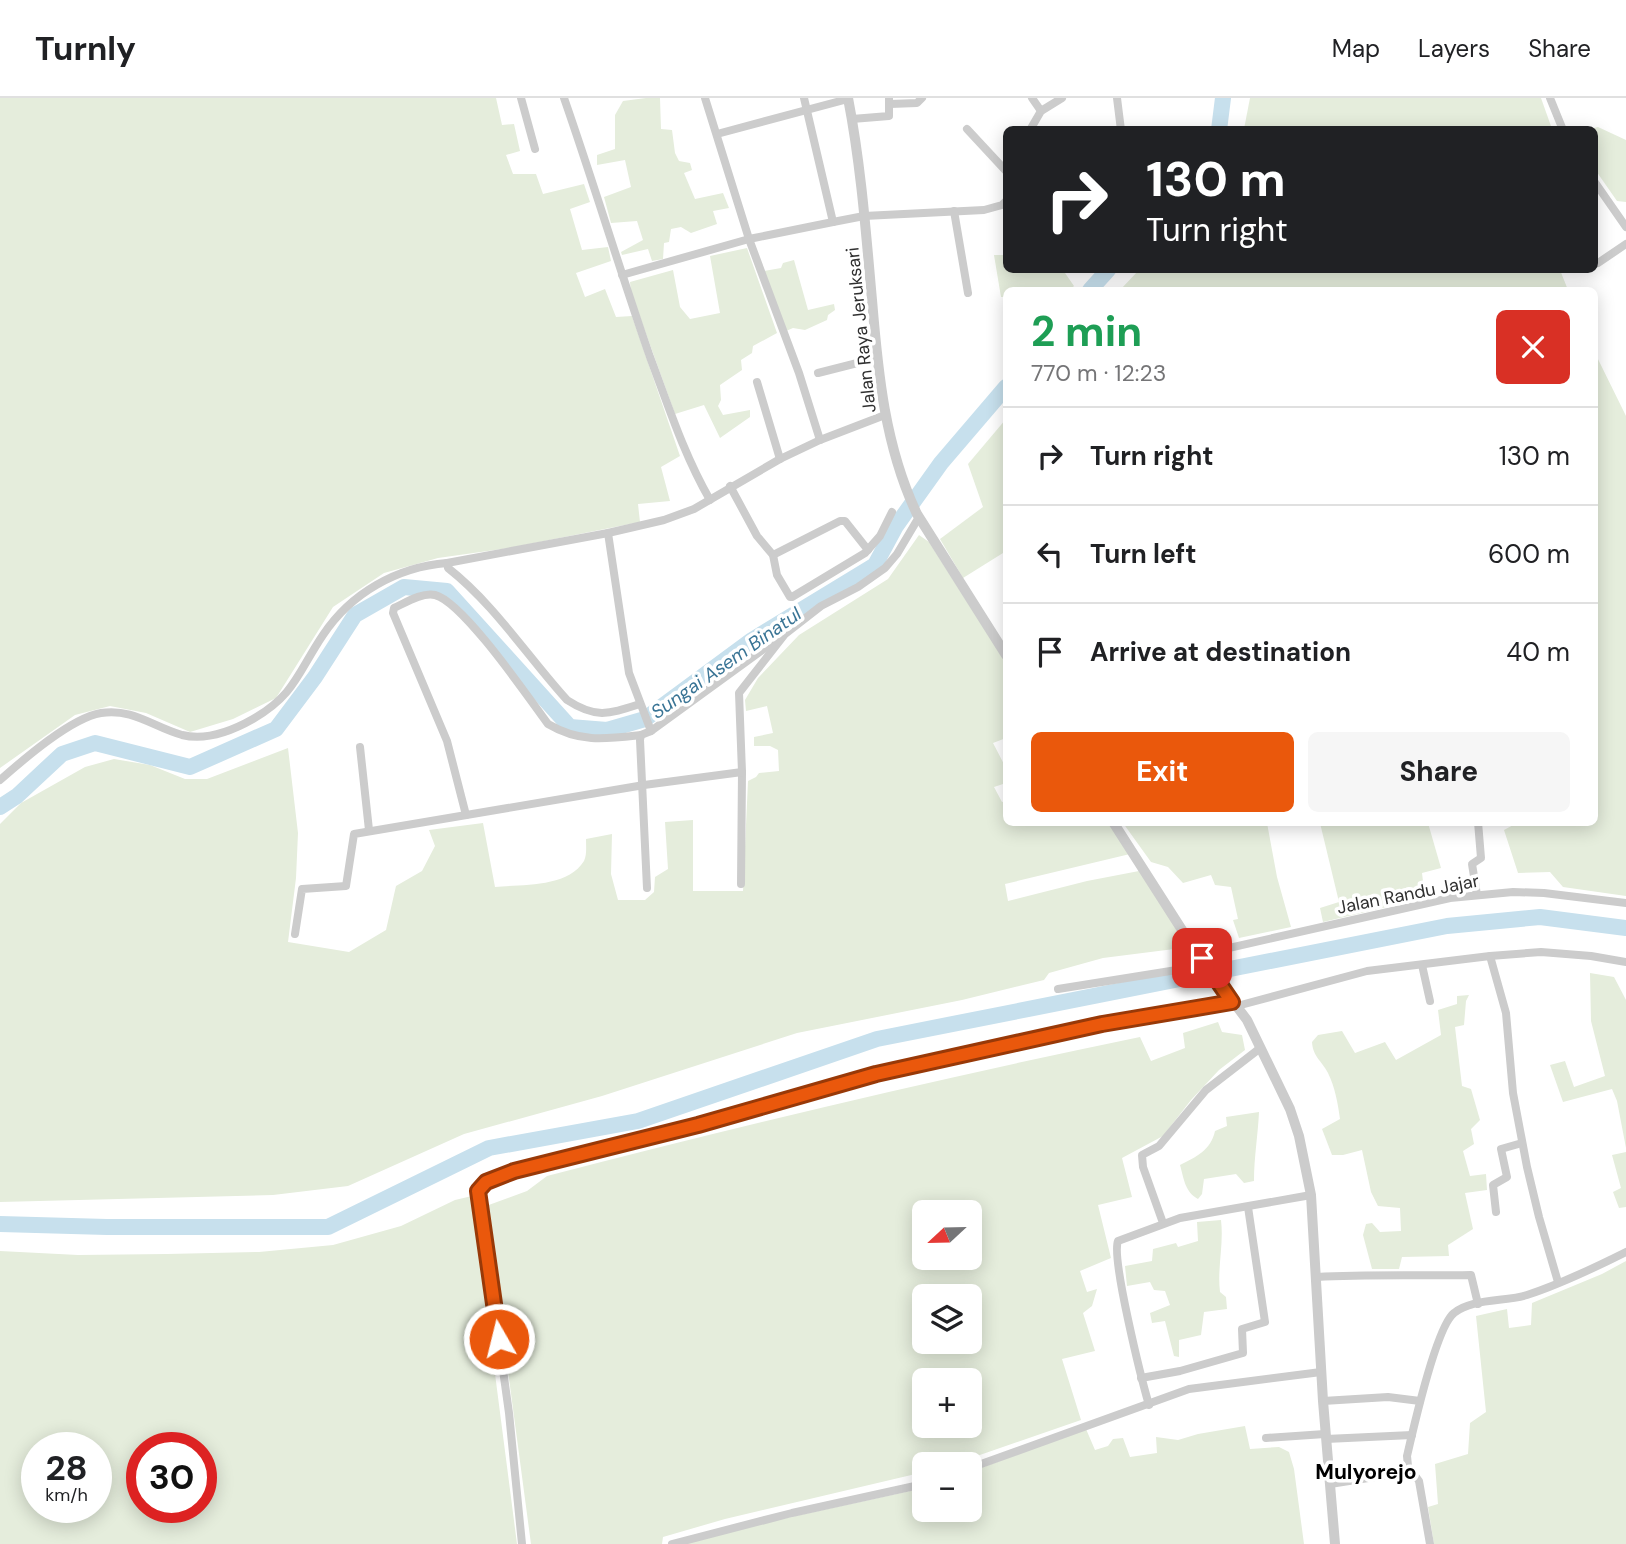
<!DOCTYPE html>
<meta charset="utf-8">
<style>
body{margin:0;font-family:"DM Sans",sans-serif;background:#f6f6f6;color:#202124;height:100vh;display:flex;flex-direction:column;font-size:26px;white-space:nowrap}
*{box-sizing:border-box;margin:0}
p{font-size:23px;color:#757577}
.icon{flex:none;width:38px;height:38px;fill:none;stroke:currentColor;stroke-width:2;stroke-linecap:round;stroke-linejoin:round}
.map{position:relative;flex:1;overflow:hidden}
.panel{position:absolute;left:1003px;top:189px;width:595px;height:539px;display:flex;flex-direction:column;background:#fff;border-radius:10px;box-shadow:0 4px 18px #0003}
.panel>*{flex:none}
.top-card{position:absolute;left:1003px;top:28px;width:595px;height:147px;border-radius:10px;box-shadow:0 4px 18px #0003;background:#202124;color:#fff;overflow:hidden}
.needle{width:46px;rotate:248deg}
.buttons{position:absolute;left:912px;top:1102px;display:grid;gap:14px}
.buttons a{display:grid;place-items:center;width:70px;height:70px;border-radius:10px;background:#fff;box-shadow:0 4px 18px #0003;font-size:35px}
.speed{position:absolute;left:21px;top:1334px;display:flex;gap:14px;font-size:35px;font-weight:700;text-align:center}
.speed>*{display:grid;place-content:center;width:91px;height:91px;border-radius:50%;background:#fff;box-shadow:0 4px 18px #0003;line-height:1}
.speed small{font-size:18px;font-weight:400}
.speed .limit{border:10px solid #d22;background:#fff;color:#111}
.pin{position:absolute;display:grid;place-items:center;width:60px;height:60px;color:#fff;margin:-30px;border-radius:14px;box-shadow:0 4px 10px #0006}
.me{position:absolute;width:77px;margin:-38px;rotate:352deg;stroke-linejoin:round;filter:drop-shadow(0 0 5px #0008)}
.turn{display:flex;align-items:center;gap:24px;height:147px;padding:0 28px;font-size:32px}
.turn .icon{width:91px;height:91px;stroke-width:2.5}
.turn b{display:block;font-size:49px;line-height:60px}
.round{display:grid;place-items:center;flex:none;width:74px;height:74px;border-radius:10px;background:#f6f6f6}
.head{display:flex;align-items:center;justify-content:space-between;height:119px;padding:0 28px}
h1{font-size:42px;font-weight:700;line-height:52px;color:#1e9e55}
.cta{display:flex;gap:14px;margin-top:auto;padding:14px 28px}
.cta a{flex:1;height:80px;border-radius:10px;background:#ea580c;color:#fff;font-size:28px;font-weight:700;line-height:80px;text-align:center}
.cta a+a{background:#f6f6f6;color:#202124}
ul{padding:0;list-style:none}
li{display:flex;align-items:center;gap:21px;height:98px;padding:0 28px;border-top:2px solid #e0e0e0}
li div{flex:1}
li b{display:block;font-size:26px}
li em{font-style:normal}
header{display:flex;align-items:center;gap:42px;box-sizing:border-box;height:98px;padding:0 35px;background:#fff;border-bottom:2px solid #e0e0e0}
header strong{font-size:33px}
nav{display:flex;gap:38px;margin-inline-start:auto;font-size:24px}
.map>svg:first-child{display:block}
</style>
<header>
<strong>Turnly</strong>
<nav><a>Map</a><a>Layers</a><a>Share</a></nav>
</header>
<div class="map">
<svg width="1626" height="1446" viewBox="0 0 1626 1446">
<rect width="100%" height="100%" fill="#fff"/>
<g fill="#e5eddc" fill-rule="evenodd">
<path d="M 0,0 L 496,0 L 502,27 L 514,26 L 520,53 L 506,57 L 513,76 L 536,76 L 543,96 L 584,86 L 590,104 L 570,111 L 582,152 L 608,149 L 611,163 L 576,175 L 585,199 L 605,191 L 616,219 L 632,218 L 680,358 L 661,369 L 670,403 L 638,406 L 640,424 L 509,450 L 438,460 L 384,475 L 333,509 L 276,600 L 233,621 L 190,634 L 146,615 L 110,608 L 75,617 L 0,670 Z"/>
<path d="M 646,0 L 660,0 L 661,31 L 672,32 L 675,55 L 679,63 L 690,65 L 692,72 L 684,75 L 695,101 L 723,95 L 729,110 L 713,113 L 717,126 L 691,135 L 681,129 L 671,131 L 669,144 L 664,145 L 663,161 L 652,163 L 648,151 L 622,157 L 621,154 L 643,142 L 637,123 L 611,125 L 604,99 L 631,89 L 625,62 L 597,67 L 597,57 L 615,51 L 615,17 L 623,3 Z"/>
<path d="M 1250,0 L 1541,0 L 1552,31 L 1244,31 Z"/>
<path d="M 1598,29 L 1626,42 L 1626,104 L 1617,103 L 1594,70 L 1594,32 L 1590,31 Z"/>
<path d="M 747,150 L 777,235 L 753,248 L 752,255 L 741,262 L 742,272 L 720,287 L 721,302 L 718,308 L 723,317 L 750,312 L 750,319 L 720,340 L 704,307 L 675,316 L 631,194 L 630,184 L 673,172 L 680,209 L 690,221 L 720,215 L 710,158 Z"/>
<path d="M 994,157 L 1006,157 L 1006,172 L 1068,172 L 1065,175 L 1074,188 L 1070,192 L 1006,192 L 1006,199 L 1001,199 Z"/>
<path d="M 794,162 L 808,212 L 834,206 L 835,212 L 828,217 L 827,222 L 805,232 L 793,230 L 786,233 L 764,173 L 781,170 L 783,165 Z"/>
<path d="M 1139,172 L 1560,172 L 1568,192 L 1120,192 Z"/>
<path d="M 1594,253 L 1626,318 L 1626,798 L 1563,789 L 1550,774 L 1518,775 L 1504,732 L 1517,725 L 1594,724 Z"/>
<path d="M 1006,321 L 1006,461 L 1003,455 L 963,480 L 940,441 L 983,409 L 968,366 Z"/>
<path d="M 919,437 L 929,444 L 1006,565 L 1006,640 L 993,645 L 1006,670 L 1006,685 L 994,689 L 1002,704 L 1006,703 L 1006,724 L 1109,725 L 1130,756 L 1005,786 L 1008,803 L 1087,783 L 1139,773 L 1190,849 L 1103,860 L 1049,875 L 1044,882 L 962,902 L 797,935 L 602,998 L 464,1036 L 348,1088 L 273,1097 L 0,1104 L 0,726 L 21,705 L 85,669 L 114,661 L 150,667 L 185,681 L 207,681 L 288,650 L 298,735 L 296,780 L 288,844 L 349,854 L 386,832 L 396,788 L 422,773 L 435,748 L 429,732 L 483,725 L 495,789 C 523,786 567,790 584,763 C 587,757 586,748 586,741 L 612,736 L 611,776 L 618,802 L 645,802 L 654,794 L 655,779 L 668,771 L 665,724 L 693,722 L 693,793 L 743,793 L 748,683 L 756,679 L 759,675 L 779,673 L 778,652 L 770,648 L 754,648 L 754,639 L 773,635 L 767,608 L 746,613 L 745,602 L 758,580 L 799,537 L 888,481 Z"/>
<path d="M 1123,725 L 1267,725 L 1277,779 L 1291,829 L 1239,840 L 1233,822 L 1238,821 L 1231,789 L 1215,787 L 1211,777 L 1183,785 L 1168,769 L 1151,764 Z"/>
<path d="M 1320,725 L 1428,725 L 1441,770 L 1422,775 L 1425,800 L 1323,824 L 1320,810 L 1339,804 Z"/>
<path d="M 1590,875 L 1614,879 L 1626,902 L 1626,1050 L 1617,1003 L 1612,991 L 1563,1004 L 1550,967 L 1565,963 L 1574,989 L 1605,978 L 1591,923 Z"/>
<path d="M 1469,897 L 1466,903 L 1464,927 L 1455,929 L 1462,988 L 1471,991 L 1480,1022 L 1471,1031 L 1474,1046 L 1463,1053 L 1470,1078 L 1486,1076 L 1487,1092 L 1465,1095 L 1473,1131 L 1448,1147 L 1449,1158 L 1402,1159 L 1399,1171 L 1372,1171 L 1363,1137 L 1366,1126 L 1372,1125 L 1380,1134 L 1401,1133 L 1400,1110 L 1378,1108 L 1371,1094 L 1362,1052 L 1343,1057 L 1332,1057 L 1322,1031 L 1340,1021 C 1338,1006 1335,989 1328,975 C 1322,963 1313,959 1312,944 L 1318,937 L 1342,933 L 1355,955 L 1385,944 L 1396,962 L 1441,937 L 1438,912 L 1457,906 L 1457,898 Z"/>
<path d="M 1218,924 L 1222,934 L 1242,937 L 1245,952 L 1219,972 L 1191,1002 L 1163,1038 L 1122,1060 L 1132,1099 L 1098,1107 L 1111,1160 L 1080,1173 L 1087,1194 L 1097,1191 L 1092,1208 L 1083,1215 L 1095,1253 L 1062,1261 L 1081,1322 L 951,1367 L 924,1367 L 924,1374 L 725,1421 L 663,1439 L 662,1446 L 531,1446 L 486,1108 L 527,1093 L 547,1078 C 744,1027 941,980 1140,939 L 1151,963 L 1185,950 L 1183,935 ZM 924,1115 L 970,1115 L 970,1160 L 924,1160 ZM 924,1199 L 970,1199 L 970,1244 L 924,1244 ZM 924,1283 L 970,1283 L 970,1328 L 924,1328 Z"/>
<path d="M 1259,1014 C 1258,1037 1254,1059 1254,1083 L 1244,1085 L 1236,1076 L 1204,1081 L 1202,1096 L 1198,1101 C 1185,1094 1184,1081 1180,1067 C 1196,1059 1211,1052 1215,1033 L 1227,1028 L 1226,1019 Z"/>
<path d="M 1626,1054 L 1626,1109 L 1619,1110 L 1613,1094 L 1621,1090 L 1612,1057 Z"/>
<path d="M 472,1098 L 517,1446 L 0,1446 L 0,1153 L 78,1157 L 167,1156 L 259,1154 L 333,1147 L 401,1128 L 455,1102 ZM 37,1349 L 96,1349 L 96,1409 L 37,1409 ZM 142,1349 L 201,1349 L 201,1409 L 142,1409 Z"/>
<path d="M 1221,1122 C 1224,1147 1217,1170 1220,1194 L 1226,1199 L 1227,1211 L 1204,1214 L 1201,1237 L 1179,1242 L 1179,1259 L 1174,1258 L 1165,1223 L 1152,1225 L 1150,1215 L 1170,1207 L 1165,1193 L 1154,1192 L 1150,1184 L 1127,1188 L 1125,1168 L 1152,1163 L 1153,1151 L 1176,1145 L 1178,1149 L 1198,1143 L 1197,1124 Z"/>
<path d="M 1626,1163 L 1626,1446 L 1434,1446 L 1428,1409 L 1438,1406 L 1435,1366 L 1468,1356 L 1470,1325 L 1486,1314 L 1476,1218 L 1507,1211 L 1509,1230 L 1531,1227 L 1532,1205 L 1602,1176 Z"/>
<path d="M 1245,1328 L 1250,1351 L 1279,1349 L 1289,1354 L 1294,1371 L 1304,1446 L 679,1446 L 777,1422 L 924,1390 L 924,1412 L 970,1412 L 970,1374 L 1086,1331 L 1095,1352 L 1108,1348 L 1113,1341 L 1123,1340 L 1130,1359 L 1157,1355 L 1156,1339 L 1178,1342 L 1198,1336 Z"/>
</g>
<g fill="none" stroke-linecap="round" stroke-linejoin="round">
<g stroke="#c7e0ed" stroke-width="16">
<path d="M 1219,32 L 1223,0"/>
<path d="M 1090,192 L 1108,172"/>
<path d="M 0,709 L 17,698 L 62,656 L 95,645 L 190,669 L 276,631 L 315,579 L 355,517 L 404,489 L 447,493 L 570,629 L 607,632 L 645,621 L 752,542 L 875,467 L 896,428 L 941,365 L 1006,289"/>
<path d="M 0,1126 L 107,1129 L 328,1129 L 489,1050 L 638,1023 L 877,941 L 1447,828 L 1540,819 L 1626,830"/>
</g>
<g stroke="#ccc" stroke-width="8">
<path d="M 521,0 L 535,51"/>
<path d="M 564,0 C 594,86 620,173 650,259 C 668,307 684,357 710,402"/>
<path d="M 705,0 L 749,141 L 799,275 L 820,342"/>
<path d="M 804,0 L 833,124 L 864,118 L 984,112 L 1002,107 L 1006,103"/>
<path d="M 1032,0 L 1041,13"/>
<path d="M 1117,0 L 1121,32"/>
<path d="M 1550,0 L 1563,32"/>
<path d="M 890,6 L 917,5 L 922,0"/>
<path d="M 852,21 L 889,18 L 889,0"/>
<path d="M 967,31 L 1006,73"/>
<path d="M 1030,32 L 1041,13 L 1062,0"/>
<path d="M 717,36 L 848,1"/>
<path d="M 1594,83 L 1626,129"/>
<path d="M 954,113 L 968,195"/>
<path d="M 1598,165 L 1626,146"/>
<path d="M 622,177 L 749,141 L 833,124"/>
<path d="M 818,275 L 877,260"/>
<path d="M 757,284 L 780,361"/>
<path d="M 730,388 L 757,438 L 773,457 L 777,477 L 790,499 L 792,499 L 865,455 L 880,438 L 892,414"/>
<path d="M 608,435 L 629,575 L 651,633 L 641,637 L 640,642 L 647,790"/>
<path d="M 773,457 L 840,423 L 845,423 L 868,452"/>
<path d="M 640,606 C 609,616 596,621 567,602 C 527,558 495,507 448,470 L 447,465 L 608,435 L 664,422 L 694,411 L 780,361 L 820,342 L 885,317"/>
<path d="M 651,633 L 779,540"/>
<path d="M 360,649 L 369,732"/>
<path d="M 0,682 C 24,661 71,620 101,615 C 133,610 153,629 182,637 C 207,643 232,633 253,621 C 295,597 298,574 323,537 C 351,495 397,469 447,465"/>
<path d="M 466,717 L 447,643 L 393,515 L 394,510 C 405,505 422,494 435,497 C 463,504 528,599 548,626 C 580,645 606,641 641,637"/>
<path d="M 741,786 L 742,674 L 739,595 L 785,536 L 821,508 L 858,489 L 885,470 L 897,456 L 919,419"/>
<path d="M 1477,797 L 1472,766 L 1481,760 L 1478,724"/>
<path d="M 295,836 L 302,791 L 346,788 L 354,736 L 644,687 L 742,674"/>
<path d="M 1490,858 L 1506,915 L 1513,995 L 1527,1069 L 1539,1119 L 1558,1184"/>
<path d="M 1422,867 L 1430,903"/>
<path d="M 1058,891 L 1183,871 L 1198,857 L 1450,800 L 1513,794 L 1544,795 L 1626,805"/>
<path d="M 1237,908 L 1367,873 L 1490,858 L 1541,854 L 1591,858 L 1626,864"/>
<path d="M 1496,1114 L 1493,1087 L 1507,1079 L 1501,1051 L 1522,1045"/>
<path d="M 1163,1125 L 1143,1069 L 1142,1057 L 1159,1048 L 1206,992 L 1259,951"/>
<path d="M 1317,1179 C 1369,1176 1419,1178 1471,1177 L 1478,1206"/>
<path d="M 1141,1280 L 1180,1273 L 1243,1255 L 1242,1231 L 1265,1224 L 1248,1109"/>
<path d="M 1323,1303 L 1388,1299 L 1420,1303"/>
<path d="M 1149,1307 C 1142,1283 1111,1160 1118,1143 L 1180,1120 L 1311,1097"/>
<path d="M 1266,1340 L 1325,1336"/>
<path d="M 1326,1341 L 1412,1337"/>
<path d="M 970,1370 L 1189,1291 L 1321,1274"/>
<path d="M 1330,1386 L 1413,1373"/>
<path d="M 522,1446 L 509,1315 L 478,1093 L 481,1088 L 514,1073 L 698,1027 L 875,976 L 1102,926 L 1232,904"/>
<path d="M 672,1446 L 792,1415 L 924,1386"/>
<path d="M 1430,1446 L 1419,1383 L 1408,1368 L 1407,1358 C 1413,1332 1436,1229 1454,1215 C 1472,1200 1505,1204 1527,1197 C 1558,1187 1596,1169 1626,1154"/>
</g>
<g stroke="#ccc" stroke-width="10">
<path d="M 848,0 C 861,67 866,135 872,202 C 878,275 885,349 917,416 L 1006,557"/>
<path d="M 1113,724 L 1198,857 L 1247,922 L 1290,1011 L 1299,1038 L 1311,1097 L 1323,1303 L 1335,1446"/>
</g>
</g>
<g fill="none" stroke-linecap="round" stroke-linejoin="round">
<g stroke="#983908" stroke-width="18">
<path id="route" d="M 499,1241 L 478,1093 L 486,1084 L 514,1073 L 698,1027 L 876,976 L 1102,926 L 1232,904 L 1202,860"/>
</g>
<use href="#route" stroke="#ea580c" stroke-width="12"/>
</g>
<g text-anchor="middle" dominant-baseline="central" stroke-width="7" stroke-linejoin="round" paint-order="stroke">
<g font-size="18" fill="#2f2f2f" stroke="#fff">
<text transform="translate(861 232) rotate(-96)">Jalan Raya Jeruksari</text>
<text transform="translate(1408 796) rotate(-11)">Jalan Randu Jajar</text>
</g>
<g font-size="19" font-style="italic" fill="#397495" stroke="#fff">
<text transform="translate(726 565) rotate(-35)">Sungai Asem Binatul</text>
</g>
<g font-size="21" font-weight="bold" fill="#000" stroke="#fff">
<text x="1366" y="1374">Mulyorejo</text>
</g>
</g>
</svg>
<div class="buttons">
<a><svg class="needle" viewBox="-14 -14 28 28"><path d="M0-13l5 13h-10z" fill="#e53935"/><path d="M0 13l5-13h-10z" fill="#757577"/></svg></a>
<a><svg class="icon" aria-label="layers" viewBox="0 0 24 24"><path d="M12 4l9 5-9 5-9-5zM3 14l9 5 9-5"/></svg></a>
<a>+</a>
<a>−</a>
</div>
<div class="speed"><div>28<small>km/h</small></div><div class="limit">30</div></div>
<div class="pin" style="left:1202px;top:860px;background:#d93025"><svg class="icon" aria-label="arrive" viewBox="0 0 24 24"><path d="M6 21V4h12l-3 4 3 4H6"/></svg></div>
<svg class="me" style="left:499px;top:1241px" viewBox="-20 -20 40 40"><circle r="17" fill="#ea580c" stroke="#fff" stroke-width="3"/><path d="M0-11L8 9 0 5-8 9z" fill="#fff"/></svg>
<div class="top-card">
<div class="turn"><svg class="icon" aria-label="right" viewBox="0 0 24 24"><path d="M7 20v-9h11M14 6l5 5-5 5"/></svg><div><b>130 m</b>Turn right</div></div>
</div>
<section class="panel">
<div class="head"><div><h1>2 min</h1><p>770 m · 12:23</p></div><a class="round" style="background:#d93025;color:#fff"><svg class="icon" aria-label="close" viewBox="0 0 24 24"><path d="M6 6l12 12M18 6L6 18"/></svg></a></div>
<ul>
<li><svg class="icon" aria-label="right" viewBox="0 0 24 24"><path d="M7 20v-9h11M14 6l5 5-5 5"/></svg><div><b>Turn right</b></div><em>130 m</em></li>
<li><svg class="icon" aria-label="left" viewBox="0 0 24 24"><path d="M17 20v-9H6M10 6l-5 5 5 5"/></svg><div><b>Turn left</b></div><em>600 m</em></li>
<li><svg class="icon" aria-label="arrive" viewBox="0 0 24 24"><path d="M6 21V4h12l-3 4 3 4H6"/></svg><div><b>Arrive at destination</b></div><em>40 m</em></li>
</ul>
<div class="cta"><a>Exit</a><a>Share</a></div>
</section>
</div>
